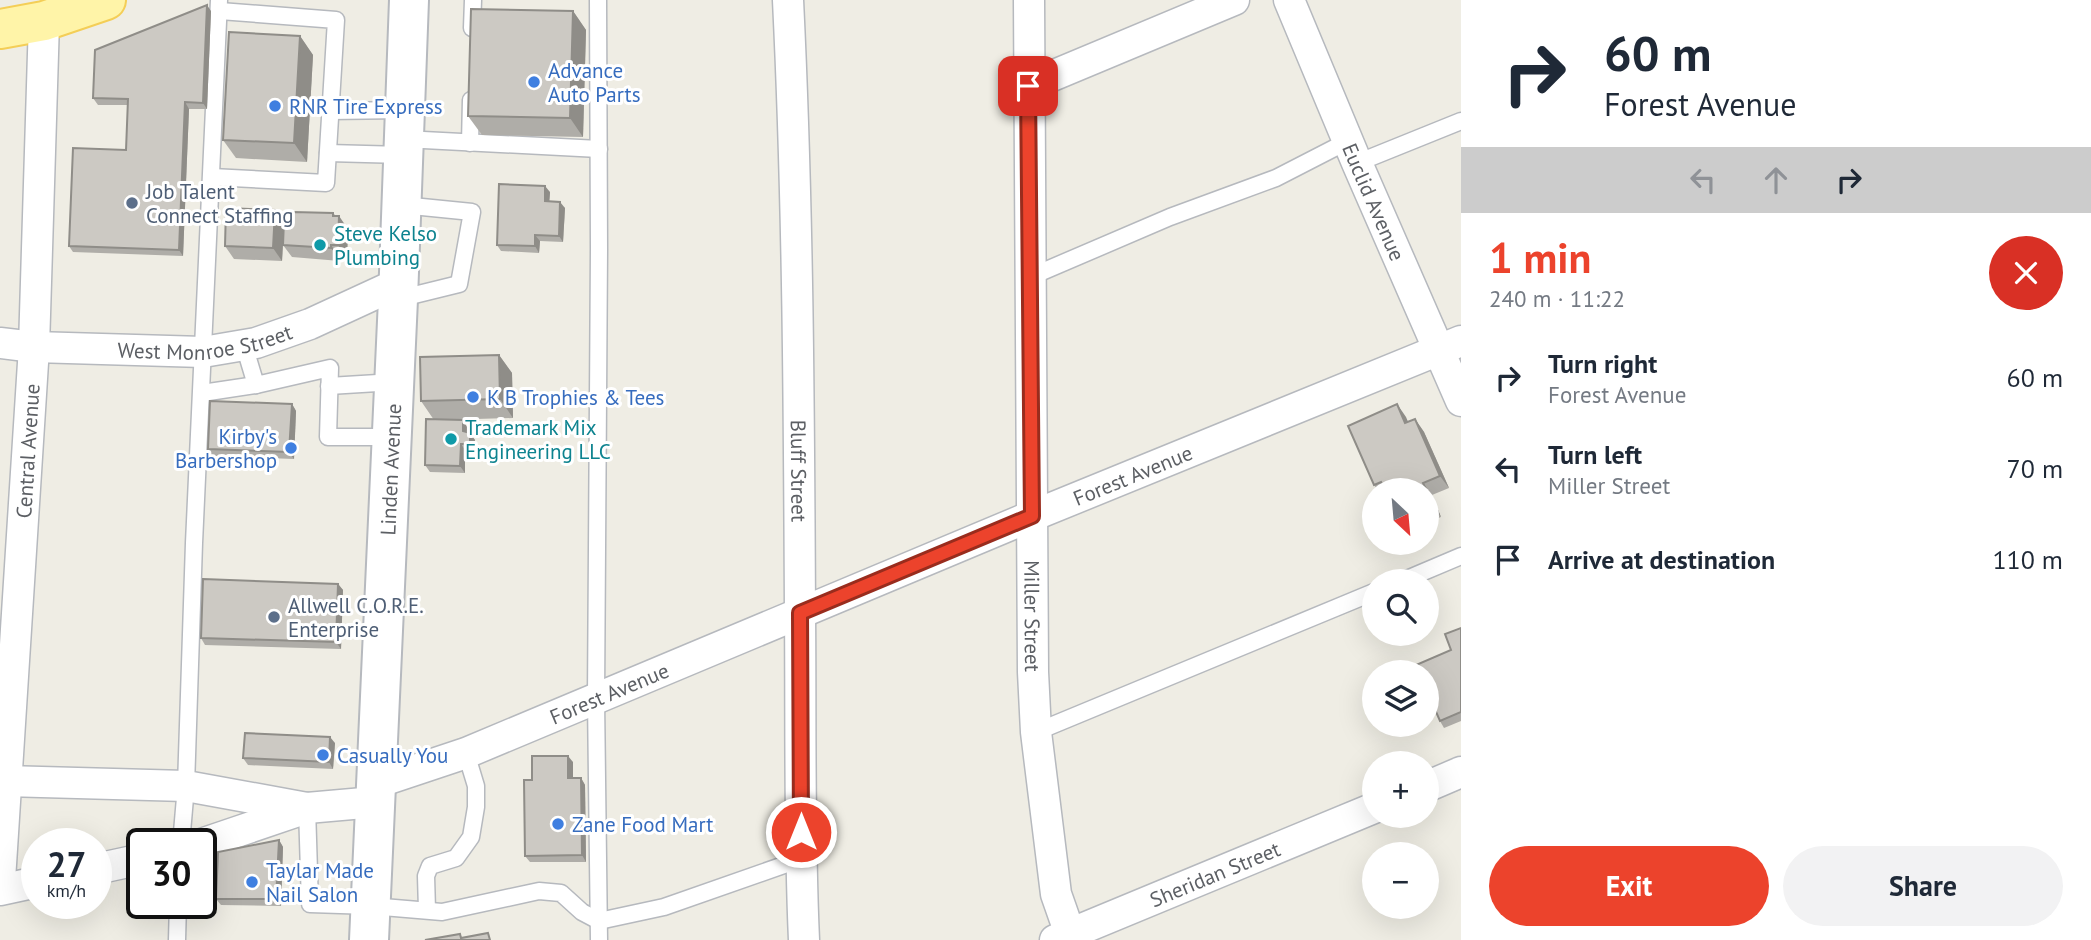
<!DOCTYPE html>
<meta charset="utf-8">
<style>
body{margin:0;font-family:"PT Sans",sans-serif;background:#f2f2f3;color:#1f2937;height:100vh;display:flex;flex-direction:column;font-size:26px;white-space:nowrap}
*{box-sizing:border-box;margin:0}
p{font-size:23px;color:#747a83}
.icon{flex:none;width:38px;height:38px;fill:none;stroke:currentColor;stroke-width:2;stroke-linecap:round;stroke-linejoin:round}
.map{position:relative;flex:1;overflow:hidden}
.drawer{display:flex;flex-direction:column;background:#fff;width:630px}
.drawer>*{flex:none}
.top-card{background:#fff;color:#1f2937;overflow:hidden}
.needle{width:46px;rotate:154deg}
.controls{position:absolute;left:1362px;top:478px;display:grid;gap:14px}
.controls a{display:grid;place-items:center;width:77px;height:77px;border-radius:50%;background:#fff;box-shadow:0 7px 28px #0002;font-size:35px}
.speed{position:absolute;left:21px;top:828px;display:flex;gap:14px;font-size:35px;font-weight:700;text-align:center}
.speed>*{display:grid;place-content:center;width:91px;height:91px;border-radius:50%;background:#fff;box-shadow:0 7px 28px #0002;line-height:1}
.speed small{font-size:18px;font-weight:400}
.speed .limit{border:4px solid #111;border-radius:10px;background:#fff;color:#111}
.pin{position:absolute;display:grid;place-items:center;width:60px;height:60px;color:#fff;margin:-30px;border-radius:14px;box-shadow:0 4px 10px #0006}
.me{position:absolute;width:77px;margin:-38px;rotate:0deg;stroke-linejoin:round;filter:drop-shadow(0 0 5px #0008)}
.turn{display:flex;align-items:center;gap:24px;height:147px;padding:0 28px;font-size:32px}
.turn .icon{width:91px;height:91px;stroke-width:2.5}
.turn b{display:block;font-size:49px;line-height:60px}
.lanes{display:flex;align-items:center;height:66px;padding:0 28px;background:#0003;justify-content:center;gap:35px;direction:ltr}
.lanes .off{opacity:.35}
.round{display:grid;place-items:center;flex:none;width:74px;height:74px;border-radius:37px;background:#f2f2f3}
.summary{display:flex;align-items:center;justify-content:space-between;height:119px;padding:0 28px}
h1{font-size:42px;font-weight:800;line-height:52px;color:#ec432c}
.primary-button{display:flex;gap:14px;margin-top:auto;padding:14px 28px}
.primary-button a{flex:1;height:80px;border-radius:42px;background:#ec432c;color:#fff;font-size:28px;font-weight:800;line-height:80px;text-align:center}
.primary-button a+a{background:#f2f2f3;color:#1f2937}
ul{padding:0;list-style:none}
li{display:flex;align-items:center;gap:21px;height:91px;padding:0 28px}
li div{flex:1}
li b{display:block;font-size:26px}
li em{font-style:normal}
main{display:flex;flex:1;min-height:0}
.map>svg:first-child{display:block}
</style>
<main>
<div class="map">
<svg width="1461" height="940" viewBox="0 0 1461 940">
<rect width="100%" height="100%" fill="#efede4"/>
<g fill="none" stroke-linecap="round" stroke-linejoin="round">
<g stroke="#b6b9be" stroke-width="19">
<g id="service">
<path d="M 598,0 L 599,249 L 596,699 L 599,940"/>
<path d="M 472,28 L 473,0"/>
<path d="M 329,111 L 404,110"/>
<path d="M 404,139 L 599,149"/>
<path d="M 470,143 L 471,100"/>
<path d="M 328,153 L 403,155"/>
<path d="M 1357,163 L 1461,121"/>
<path d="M 212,177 L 326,183 L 336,20 L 220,11"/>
<path d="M 1030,277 L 1170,217 L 1276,178 L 1348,141"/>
<path d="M 398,299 L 459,284 L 472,212 L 402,205"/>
<path d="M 244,345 L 256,385 L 330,368 L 328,437 L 391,437"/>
<path d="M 329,386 L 394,382"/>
<path d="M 202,393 L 256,385"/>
<path d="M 1402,581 L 1461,556"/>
<path d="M 1036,732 L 1374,592"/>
<path d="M 307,808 L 310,904 L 371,906 L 442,912 L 539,891 L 561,893 L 582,912 L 599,921 L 664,907 L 801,859"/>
<path d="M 181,844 L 186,786 L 194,543 L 219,0"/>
<path d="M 427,910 L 426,876 L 430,866 L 456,858 L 471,837 L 476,807 L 476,786 L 466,753"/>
<path d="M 177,940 L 178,903"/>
</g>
</g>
<g stroke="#b6b9be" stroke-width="33">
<g id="minor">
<path id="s1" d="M 788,0 C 798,204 799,408 800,613 C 801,722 799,831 804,940"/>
<path id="s2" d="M 1029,0 L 1033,672 L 1036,732 L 1056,894 L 1070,934"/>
<path id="s3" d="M 1289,0 L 1357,163 L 1461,401"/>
<path d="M 1028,86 L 1234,0"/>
<path id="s4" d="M 0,343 L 34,347 L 203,352 L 256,343 L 310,324 L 399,283"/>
<path d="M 5,781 L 186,786 L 307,808"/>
<path id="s5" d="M 376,783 L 466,753 L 1032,516 L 1461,341"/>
<path d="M 1426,787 L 1461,772"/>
<path d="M 201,844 L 307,808 L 375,802"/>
<path d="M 96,869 L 142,859"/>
<path id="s6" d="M 0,880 L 34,347 L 44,21"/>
<path d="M 0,890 L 37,882"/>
<path id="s7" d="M 1055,940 L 1374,808"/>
</g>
</g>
<g stroke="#b6b9be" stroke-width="42">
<g id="tertiary">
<path id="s8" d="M 369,940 L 398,299 L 409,0"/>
</g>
</g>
<g stroke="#f4ce57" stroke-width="42">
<path id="primary" d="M 0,29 L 44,21 L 106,0"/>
</g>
<use href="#service" stroke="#fff" stroke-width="16"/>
<use href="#minor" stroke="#fff" stroke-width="30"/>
<use href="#tertiary" stroke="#fff" stroke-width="38"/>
<use href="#primary" stroke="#fff4a8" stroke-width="38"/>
</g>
<g fill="#afada8">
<path d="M 211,11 L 207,109 L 189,109 L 183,256 L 73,252 L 69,246 L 126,150 L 128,105 L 98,105 L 93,98 Z"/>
<path d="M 573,11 L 586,30 L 583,137 L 482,135 L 468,116 Z"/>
<path d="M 300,36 L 313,55 L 307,162 L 236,158 L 223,140 Z"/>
<path d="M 550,192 L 549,201 L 565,208 L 563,242 L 540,241 L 539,253 L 501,251 L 497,245 Z"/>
<path d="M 275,210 L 284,223 L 292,220 L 333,213 L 348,229 L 347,258 L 340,258 L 340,261 L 292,257 L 283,245 L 282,261 L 234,259 L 225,246 Z"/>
<path d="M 499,355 L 512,373 L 513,418 L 441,420 L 467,427 L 467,432 L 475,440 L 474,450 L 465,450 L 465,473 L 430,472 L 425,465 L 434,420 L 421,401 Z"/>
<path d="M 292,404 L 296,411 L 294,459 L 212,456 L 208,449 Z"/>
<path d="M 1397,404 L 1408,422 L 1415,419 L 1424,432 L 1449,488 L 1432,495 L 1441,517 L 1426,523 L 1426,490 L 1378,490 L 1374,485 Z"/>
<path d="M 338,584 L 343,590 L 341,649 L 205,645 L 201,638 Z"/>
<path d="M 1461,628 L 1461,721 L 1444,728 L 1440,721 L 1451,650 Z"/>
<path d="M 335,743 L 333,769 L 248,765 L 243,758 Z"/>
<path d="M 573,762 L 573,778 L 581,778 L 585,785 L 586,862 L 530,862 L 525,856 L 532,780 Z"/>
<path d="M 279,840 L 283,847 L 281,906 L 221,905 L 216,899 Z"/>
</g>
<g fill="#8f8d88">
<path d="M 207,5 L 211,11 L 207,109 L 203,103 Z"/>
<path d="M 573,11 L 586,30 L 583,137 L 570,118 Z"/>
<path d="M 300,36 L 313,55 L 307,162 L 294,143 Z"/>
<path d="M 185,102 L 189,109 L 183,256 L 179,250 Z"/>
<path d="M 545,186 L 550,192 L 549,207 L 545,201 Z"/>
<path d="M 560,202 L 565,208 L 563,242 L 559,236 Z"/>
<path d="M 275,210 L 284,223 L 282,261 L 273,248 Z"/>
<path d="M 333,213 L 339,222 L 339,216 L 348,229 L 347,258 L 338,245 Z"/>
<path d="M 535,235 L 540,241 L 539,253 L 535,246 Z"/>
<path d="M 331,245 L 340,258 L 340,261 L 331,248 Z"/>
<path d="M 499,355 L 512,373 L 513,418 L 500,399 Z"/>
<path d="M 292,404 L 296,411 L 294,459 L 289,452 Z"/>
<path d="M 1397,404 L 1406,417 L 1414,436 L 1405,423 Z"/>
<path d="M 1415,419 L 1424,432 L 1449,488 L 1440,476 Z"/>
<path d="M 463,420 L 467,427 L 467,437 L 463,431 Z"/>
<path d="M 470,433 L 475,440 L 474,450 L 470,444 Z"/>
<path d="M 461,444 L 465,450 L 465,473 L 460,466 Z"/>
<path d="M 1423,483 L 1432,495 L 1441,517 L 1432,504 Z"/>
<path d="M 338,584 L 343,590 L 341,649 L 336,642 Z"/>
<path d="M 330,737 L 335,743 L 333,769 L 329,762 Z"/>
<path d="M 568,756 L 573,762 L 573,785 L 568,778 Z"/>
<path d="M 581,778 L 585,785 L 586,862 L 582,855 Z"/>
<path d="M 279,840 L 283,847 L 281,906 L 276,899 Z"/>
</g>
<g fill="#ccc9c3" stroke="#8f8d88" stroke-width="2">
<path d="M 207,5 L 203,103 L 185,102 L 179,250 L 69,246 L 73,148 L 126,150 L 128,99 L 93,98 L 95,50 Z"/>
<path d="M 471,9 L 573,11 L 570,118 L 468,116 Z"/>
<path d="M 229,32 L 300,36 L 294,143 L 223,140 Z"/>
<path d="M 499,184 L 545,186 L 545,201 L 560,202 L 559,236 L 535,235 L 535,246 L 497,245 Z"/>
<path d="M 226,208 L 275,210 L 273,248 L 225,246 Z"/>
<path d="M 293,212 L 333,213 L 333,216 L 339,216 L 338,245 L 331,245 L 331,248 L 283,245 L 284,220 L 292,220 Z"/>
<path d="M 499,355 L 500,399 L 421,401 L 420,357 Z"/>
<path d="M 210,401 L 292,404 L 289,452 L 208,449 Z"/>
<path d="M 1397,404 L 1405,423 L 1415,419 L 1440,476 L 1423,483 L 1432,504 L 1426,507 L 1426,490 L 1385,490 L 1381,482 L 1374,485 L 1348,426 Z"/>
<path d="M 426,419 L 463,420 L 463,431 L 470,433 L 470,444 L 461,444 L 460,466 L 425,465 Z"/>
<path d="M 203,579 L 338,584 L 336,642 L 201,638 Z"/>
<path d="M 1461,628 L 1461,712 L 1440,721 L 1426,689 L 1426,672 L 1419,672 L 1416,665 L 1451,650 L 1445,634 Z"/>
<path d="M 245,733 L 330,737 L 329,762 L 243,758 Z"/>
<path d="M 532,756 L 568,756 L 568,778 L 581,778 L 582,855 L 525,856 L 524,780 L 532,780 Z"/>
<path d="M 279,840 L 276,899 L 216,899 L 218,852 Z"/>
<path d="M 488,933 L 490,940 L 425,940 L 460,934 L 461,938 Z"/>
</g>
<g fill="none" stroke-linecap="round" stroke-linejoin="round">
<g stroke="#992c1d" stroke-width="18">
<path id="route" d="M 801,832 L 800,613 L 1032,516 L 1028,86"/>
</g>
<use href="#route" stroke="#ec432c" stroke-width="12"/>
</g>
<g fill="#3f7fe0" stroke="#fff" stroke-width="2.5">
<circle cx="534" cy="82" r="7"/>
<circle cx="275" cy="106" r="7"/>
<circle cx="473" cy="397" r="7"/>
<circle cx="291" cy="448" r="7"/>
<circle cx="323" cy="755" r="7"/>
<circle cx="558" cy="824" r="7"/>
<circle cx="252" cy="882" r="7"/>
</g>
<g fill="#5c6f8a" stroke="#fff" stroke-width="2.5">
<circle cx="132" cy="203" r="7"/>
<circle cx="274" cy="617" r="7"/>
</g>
<g fill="#0f9aa8" stroke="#fff" stroke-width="2.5">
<circle cx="320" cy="245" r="7"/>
<circle cx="451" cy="439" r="7"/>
</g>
<g text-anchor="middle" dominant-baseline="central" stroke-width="6" stroke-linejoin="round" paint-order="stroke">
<g font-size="21" fill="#366cbe" stroke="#fff" text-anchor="start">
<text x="548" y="70">Advance<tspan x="548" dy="24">Auto Parts</tspan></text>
<text x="289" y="106">RNR Tire Express</text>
<text x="487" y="397">K B Trophies &amp; Tees</text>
<text x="277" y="436" text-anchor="end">Kirby's<tspan x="277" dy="24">Barbershop</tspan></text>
<text x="337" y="755">Casually You</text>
<text x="572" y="824">Zane Food Mart</text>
<text x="266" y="870">Taylar Made<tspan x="266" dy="24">Nail Salon</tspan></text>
</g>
<g font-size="21" fill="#4e5e75" stroke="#fff" text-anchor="start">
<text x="146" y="191">Job Talent<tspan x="146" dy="24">Connect Staffing</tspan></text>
<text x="288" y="605">Allwell C.O.R.E.<tspan x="288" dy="24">Enterprise</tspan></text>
</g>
<g font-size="21" fill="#5c5f64" stroke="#fff">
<text stroke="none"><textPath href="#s3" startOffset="219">Euclid Avenue</textPath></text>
<text stroke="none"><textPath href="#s4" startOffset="206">West Monroe Street</textPath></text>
<text stroke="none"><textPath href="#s6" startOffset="430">Central Avenue</textPath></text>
<text stroke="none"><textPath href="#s8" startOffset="471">Linden Avenue</textPath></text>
<text stroke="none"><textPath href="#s1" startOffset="471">Bluff Street</textPath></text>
<text stroke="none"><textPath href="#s5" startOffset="817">Forest Avenue</textPath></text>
<text stroke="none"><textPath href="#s2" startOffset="616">Miller Street</textPath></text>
<text stroke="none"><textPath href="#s5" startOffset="250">Forest Avenue</textPath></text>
<text stroke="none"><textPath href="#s7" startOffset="173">Sheridan Street</textPath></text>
</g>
<g font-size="21" fill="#0d838f" stroke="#fff" text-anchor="start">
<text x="334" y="233">Steve Kelso<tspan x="334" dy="24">Plumbing</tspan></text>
<text x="465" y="427">Trademark Mix<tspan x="465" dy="24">Engineering LLC</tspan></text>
</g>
</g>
</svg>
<div class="controls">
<a><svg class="needle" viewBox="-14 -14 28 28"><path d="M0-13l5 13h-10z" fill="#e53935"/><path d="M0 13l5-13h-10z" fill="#747a83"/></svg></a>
<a><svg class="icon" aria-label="search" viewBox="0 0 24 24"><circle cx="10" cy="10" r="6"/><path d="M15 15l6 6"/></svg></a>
<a><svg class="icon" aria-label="layers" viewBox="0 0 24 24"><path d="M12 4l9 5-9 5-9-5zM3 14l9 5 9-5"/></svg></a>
<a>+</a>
<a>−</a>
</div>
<div class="speed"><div>27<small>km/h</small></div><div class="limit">30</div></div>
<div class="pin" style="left:1028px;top:86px;background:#d93025"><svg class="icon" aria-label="arrive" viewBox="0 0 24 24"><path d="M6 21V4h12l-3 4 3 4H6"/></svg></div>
<svg class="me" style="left:801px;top:832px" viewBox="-20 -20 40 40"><circle r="17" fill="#ec432c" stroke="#fff" stroke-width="3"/><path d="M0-11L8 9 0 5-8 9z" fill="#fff"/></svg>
</div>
<section class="drawer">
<div class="top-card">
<div class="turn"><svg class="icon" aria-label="right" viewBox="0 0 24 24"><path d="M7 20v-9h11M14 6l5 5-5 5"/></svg><div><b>60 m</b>Forest Avenue</div></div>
<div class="lanes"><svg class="icon off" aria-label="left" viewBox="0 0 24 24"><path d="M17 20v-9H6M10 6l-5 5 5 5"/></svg><svg class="icon off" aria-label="ahead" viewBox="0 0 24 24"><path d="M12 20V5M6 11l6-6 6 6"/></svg><svg class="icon" aria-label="right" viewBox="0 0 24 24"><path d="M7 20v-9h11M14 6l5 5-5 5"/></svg></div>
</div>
<div class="summary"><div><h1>1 min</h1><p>240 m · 11:22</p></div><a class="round" style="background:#d93025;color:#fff"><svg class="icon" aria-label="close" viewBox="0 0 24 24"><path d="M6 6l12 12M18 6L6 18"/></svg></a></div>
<ul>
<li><svg class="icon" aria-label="right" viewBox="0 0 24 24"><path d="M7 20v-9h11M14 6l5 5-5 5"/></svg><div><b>Turn right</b><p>Forest Avenue</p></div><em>60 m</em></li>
<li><svg class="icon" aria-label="left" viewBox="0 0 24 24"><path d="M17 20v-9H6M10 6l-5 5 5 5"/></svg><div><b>Turn left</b><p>Miller Street</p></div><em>70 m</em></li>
<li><svg class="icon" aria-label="arrive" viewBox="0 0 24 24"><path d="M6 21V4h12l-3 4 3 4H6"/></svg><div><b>Arrive at destination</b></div><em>110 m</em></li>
</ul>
<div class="primary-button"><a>Exit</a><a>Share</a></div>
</section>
</main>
